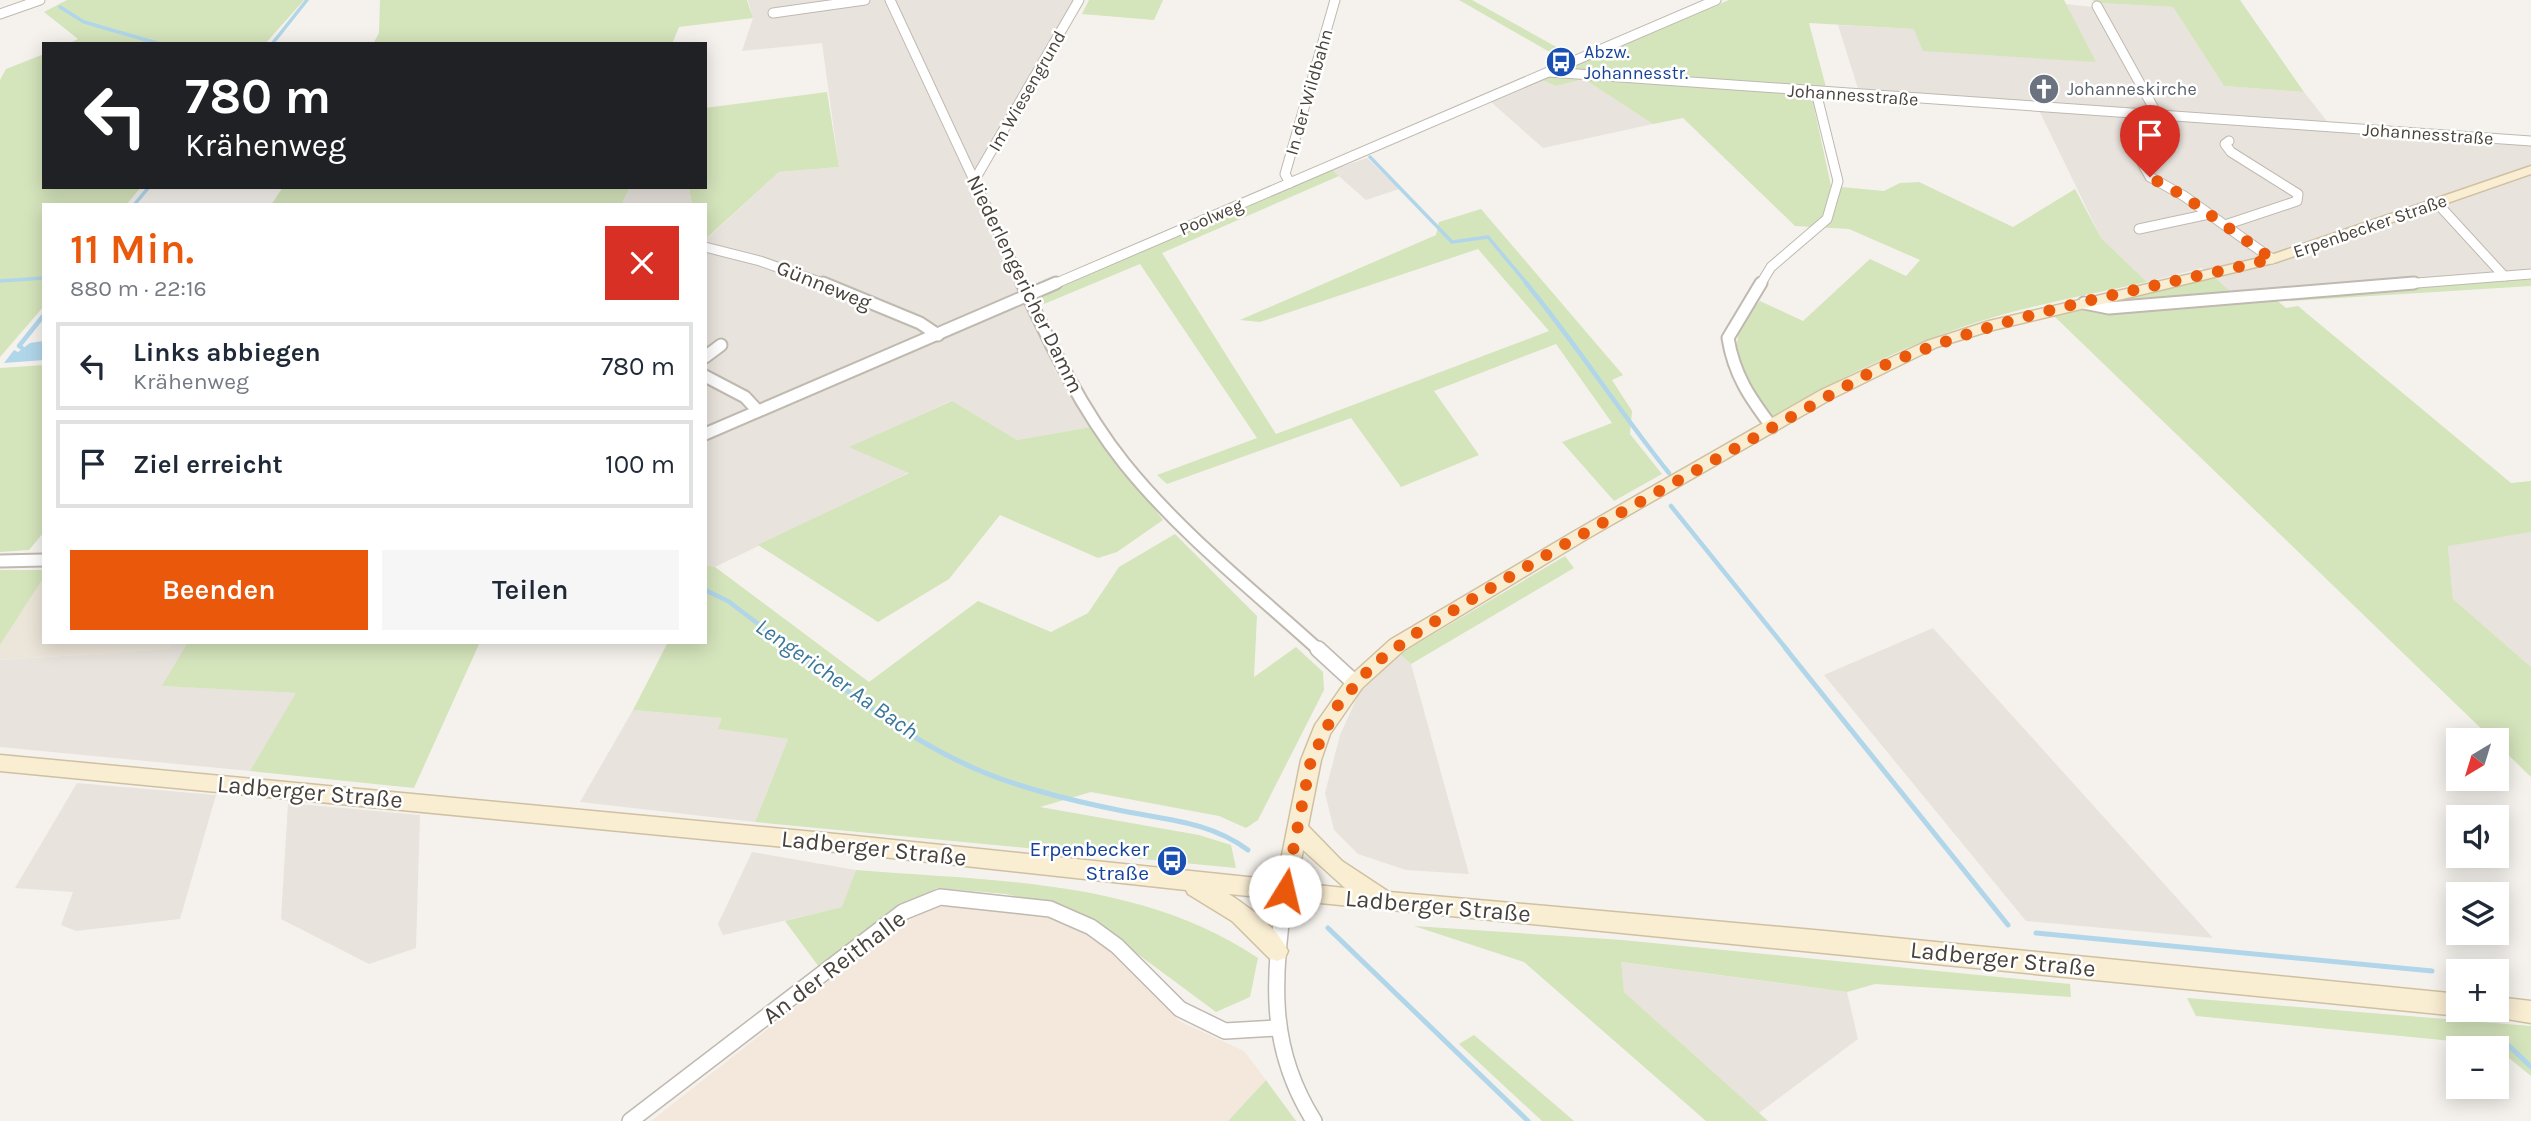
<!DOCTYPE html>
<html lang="de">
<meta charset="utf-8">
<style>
body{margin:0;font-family:Karla,sans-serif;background:#f6f6f7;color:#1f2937;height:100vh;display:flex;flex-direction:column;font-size:26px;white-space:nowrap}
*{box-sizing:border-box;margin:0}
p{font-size:23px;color:#747a83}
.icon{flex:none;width:38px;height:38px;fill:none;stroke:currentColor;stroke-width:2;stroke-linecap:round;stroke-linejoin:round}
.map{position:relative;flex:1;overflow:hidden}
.sheet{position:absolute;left:42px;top:203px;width:665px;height:441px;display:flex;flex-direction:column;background:#fff;border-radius:0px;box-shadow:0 4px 18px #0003}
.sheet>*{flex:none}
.banner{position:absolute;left:42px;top:42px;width:665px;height:147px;border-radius:0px;box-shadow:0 4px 18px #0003;background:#202124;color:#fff;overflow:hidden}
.needle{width:46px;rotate:218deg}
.fabs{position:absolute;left:2446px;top:728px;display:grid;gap:14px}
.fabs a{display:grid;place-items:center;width:63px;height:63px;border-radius:0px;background:#fff;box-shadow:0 4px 18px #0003;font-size:35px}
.pin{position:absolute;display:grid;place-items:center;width:60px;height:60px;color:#fff;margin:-72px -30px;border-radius:50% 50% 50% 0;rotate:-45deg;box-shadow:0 0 7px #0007}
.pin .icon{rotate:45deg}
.me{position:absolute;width:77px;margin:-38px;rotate:9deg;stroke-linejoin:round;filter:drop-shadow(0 0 5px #0008)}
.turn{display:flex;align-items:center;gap:24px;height:147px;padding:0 28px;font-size:32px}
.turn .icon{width:91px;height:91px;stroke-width:2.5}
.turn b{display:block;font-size:49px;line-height:60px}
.round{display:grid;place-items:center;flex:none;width:74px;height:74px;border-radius:0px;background:#f6f6f7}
.overview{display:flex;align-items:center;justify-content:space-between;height:119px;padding:0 28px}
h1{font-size:42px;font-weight:600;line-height:52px;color:#ea580c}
.primary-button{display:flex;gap:14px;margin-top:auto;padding:14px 28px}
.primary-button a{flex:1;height:80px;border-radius:0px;background:#ea580c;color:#fff;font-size:28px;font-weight:600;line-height:80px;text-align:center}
.primary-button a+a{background:#f6f6f7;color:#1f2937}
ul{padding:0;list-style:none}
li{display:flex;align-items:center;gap:21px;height:88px;margin:0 14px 10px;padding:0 14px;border:4px solid #e0e1e3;border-radius:0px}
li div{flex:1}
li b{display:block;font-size:26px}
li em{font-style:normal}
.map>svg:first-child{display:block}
</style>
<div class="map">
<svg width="2531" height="1121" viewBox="0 0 2531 1121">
<rect width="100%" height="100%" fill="#f5f2ed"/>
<g fill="#e8e3dc">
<path d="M 748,0 L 1073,0 L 979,167 L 964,170 L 1056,372 L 1091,427 L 1017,440 L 951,401 L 850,447 L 910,472 L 715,567 L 705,565 L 705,237 L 709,237 L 779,172 L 839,167 L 822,43 L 742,51 L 753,18 Z"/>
<path d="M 2098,3 L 2173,7 L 2224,86 L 2304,92 L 2334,130 L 2531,143 L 2531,272 L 2234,295 L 2202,268 L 2147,282 L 2101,238 L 2036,104 L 1859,92 L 1838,25 L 1914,29 L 2095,62 L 2066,4 L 2093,7 Z"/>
<path d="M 1539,79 L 1556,86 L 1584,79 L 1653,124 L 1543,148 L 1490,101 Z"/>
<path d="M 1367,158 L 1399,189 L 1366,200 L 1332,170 Z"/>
<path d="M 645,187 L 689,187 L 692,205 L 621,205 L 629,189 Z"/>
<path d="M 2531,532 L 2531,667 L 2453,599 L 2448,545 Z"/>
<path d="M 1933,628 L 2213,938 L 2026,921 L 1824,675 Z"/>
<path d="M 172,642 L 188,642 L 163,686 L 297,693 L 250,771 L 0,747 L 0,660 L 168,649 Z"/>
<path d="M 1400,654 L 1411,664 L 1469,874 L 1406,870 L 1358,854 L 1334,830 L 1325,793 L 1340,735 L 1359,693 Z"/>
<path d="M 633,710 L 723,718 L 719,729 L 788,739 L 755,822 L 580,802 Z"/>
<path d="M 77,783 L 216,795 L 180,919 L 76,931 L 61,925 L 73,892 L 15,888 Z"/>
<path d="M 288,803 L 420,815 L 416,948 L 369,964 L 281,919 Z"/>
<path d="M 752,852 L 856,870 L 843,907 L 723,935 L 718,924 Z"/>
<path d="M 1620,962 L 1847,992 L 1858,1039 L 1759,1113 L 1624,992 Z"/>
</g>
<path fill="#f3e8db" d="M 938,906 L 1047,914 L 1085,930 L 1114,952 L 1179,1021 L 1244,1051 L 1266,1080 L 1228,1121 L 651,1121 L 906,920 Z"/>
<path fill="#ece5d9" d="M 44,577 L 44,642 L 172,642 L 168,649 L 0,660 L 0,645 Z"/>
<g fill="#d4e4bb">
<path d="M 67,0 L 304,0 L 265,44 L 68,44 L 78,39 L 44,12 Z"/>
<path d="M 380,0 L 747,0 L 753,18 L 679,27 L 672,44 L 373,44 L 379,33 Z"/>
<path d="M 1089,0 L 1163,0 L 1154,20 L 1082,14 Z"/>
<path d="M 1459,0 L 1472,0 L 1569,54 L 1560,58 Z"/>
<path d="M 1729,0 L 2064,0 L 2096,62 L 1923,51 L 1914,29 L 1809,23 L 1827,91 L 1812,98 L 1831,186 L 1884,191 L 1900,183 L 1919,182 L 2013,227 L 2075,189 L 2101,238 L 2147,282 C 2092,294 2035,304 1981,321 C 1908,343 1839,379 1773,416 C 1742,376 1717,343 1760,301 L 1803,321 L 1870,259 L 1906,276 L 1920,260 L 1849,229 L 1795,226 L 1683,118 L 1653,124 L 1584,79 L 1556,86 L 1539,79 Z"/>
<path d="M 2093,0 L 2240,0 L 2304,92 L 2224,86 L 2173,7 L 2099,3 L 2097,6 Z"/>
<path d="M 44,54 L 44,187 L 141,187 L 126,205 L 44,205 L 44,306 L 0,357 L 0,80 L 6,69 Z"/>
<path d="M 827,92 L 839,167 L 779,172 L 708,237 L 705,237 L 705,205 L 692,205 L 689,187 L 705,187 L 705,108 Z"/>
<path d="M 1332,170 L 1339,176 L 1162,253 L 1276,434 L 1549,331 L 1478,249 L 1260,322 L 1240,320 L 1436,235 L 1439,222 L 1481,209 L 1623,375 L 1612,380 L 1632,411 L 1630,434 L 1662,474 L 1614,501 L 1562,442 L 1612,423 L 1556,344 L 1434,391 L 1479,455 L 1401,487 L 1351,418 L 1167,484 L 1157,475 L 1257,438 L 1140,264 L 1044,304 L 1039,296 Z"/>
<path d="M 283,187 L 645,187 L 629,189 L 621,205 L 271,205 Z"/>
<path d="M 2215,278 L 2234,295 L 2101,302 Z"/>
<path d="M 2531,279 L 2531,286 L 2291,301 L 2285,296 Z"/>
<path d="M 2274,298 L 2286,308 L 2298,306 L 2511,483 L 2531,481 L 2531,532 L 2448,546 L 2453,599 L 2531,667 L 2531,777 L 2497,744 L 2497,740 L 2493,740 L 2054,316 L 2085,309 Z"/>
<path d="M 44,365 L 44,532 L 29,550 L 0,552 L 0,368 Z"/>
<path d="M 952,401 L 1017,440 L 1091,427 L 1163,520 L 1117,552 L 1098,558 L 1000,515 L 949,579 L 878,622 L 758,545 L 909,473 L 849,447 Z"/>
<path d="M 1175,534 L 1257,616 L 1254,677 L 1296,647 L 1323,672 L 1324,690 L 1258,820 L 1246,828 L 1219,816 L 1091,792 L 1040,807 L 1199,835 L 1231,845 L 1236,868 L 755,822 L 788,739 L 718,729 L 722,718 L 633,710 L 668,642 L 705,642 L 705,565 L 715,567 L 869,682 L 978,601 L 1051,632 L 1088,613 L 1119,567 Z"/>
<path d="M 1565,556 L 1574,568 L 1411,664 L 1400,654 Z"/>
<path d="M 0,570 L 44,570 L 44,577 L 0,645 Z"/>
<path d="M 188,642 L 480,642 L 414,788 L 250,771 L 296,693 L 162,686 Z"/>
<path d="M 856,870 C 991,881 1141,879 1258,958 L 1250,997 L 1216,1012 L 1093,921 L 1051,904 L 1006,894 L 937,888 L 891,914 L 819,967 L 785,921 L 842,907 Z"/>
<path d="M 1414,926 L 1622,940 L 2070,984 L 2071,997 L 1875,984 L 1847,992 L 1621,962 L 1624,992 L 1768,1121 L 1706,1121 L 1524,962 Z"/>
<path d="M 2187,998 L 2531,1026 L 2531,1076 L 2493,1045 L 2196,1016 Z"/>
<path d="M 1474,1035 L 1574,1121 L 1542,1121 L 1459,1044 Z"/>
<path d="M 1266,1080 L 1296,1121 L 1228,1121 Z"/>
</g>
<path fill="#b1d6ea" d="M 44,341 L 44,360 L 4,363 L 14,350 L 18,352 L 30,343 Z"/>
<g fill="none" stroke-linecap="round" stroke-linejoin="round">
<g stroke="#b1d6ea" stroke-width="3.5">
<path d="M 60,7 L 84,22 L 160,44"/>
<path d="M 272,44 L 307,0"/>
<path d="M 1370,157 L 1452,242 L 1488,237 L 1528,285"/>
<path d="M 134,205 L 149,187"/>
<path d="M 0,281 L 44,278"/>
</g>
<g stroke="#b1d6ea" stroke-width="4.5">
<path d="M 1526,283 C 1577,345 1619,411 1669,473"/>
<path d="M 25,350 L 19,346 L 44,315"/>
<path d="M 1671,506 L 1788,651"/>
<path d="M 705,590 L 728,601 L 794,651"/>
</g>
<g stroke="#b1d6ea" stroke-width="5">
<path d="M 792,649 C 862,703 933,759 1019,785 C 1053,796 1088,804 1123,811 C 1168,820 1210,822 1248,850"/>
<path d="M 1786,649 L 2008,925"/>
<path d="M 1328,928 L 1528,1121"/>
<path d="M 2036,933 L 2432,971"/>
<path d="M 2502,1039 L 2531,1067"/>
</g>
<g stroke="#bfb9b0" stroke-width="11">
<g id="minor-far2">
<path d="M 890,0 L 1023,285"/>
<path d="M 2097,6 L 2158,116"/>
<path d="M 773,13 L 865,0"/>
<path d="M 0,14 L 40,0"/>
<path d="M 1549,72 L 2531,141"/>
<path d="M 2160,140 L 2137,138 L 2133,146 L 2150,177 L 2184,196 L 2272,259"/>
<path d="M 974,181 L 1079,0"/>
<path d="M 1290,183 L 1285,174 L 1335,0"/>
<path d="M 2437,203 L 2504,276"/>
<path d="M 2225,225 L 2297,201 L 2298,194 L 2231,152 L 2225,144 L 2229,141"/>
<path d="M 2139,229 L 2209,214"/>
<path d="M 705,247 L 760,261 L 828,285"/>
<path d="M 1052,285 L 1716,0"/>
<path d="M 1760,285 L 1771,267 L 1827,219 L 1838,181 L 1816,92"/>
<path d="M 2392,285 L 2531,274"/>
</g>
</g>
<g stroke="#bfb9b0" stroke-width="15">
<g id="minor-far1">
<path d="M 823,283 L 920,323 L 938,335"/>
<path d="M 1022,283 C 1051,346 1081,409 1124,463 C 1180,533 1254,591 1320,651"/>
<path d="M 1761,283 L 1728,338 C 1734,375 1750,398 1772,427"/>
<path d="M 2084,303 L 2109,308 L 2414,283"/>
<path d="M 705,357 L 721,345"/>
<path d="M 705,376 L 745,397 L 758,411"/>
<path d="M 705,434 L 1056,283"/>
<path d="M 0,561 L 44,560"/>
</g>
</g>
<g stroke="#bfb9b0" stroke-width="18">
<g id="minor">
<path d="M 1318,649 L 1355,683"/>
<path d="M 1285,891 C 1274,977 1266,1045 1314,1121"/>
<path d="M 630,1121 L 903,912 L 940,897 L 1050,909 L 1091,927 L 1117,946 L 1180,1009 L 1225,1031 L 1278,1028"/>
</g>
</g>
<g stroke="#cfc0a2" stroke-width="3">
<g id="secondary">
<path d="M 2531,166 L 2531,174 L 2277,262 L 1993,330 L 1937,347 L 1833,398 L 1585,540 L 1404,650 L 1362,688 L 1330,734 L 1321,760 L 1308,826 L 1342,861 L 1389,892 L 1825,931 L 2459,994 L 2459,1010 L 2468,1010 L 2459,1016 L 1229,894 C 1250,908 1277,927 1288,951 L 1285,958 L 1277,961 L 1269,958 L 1232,921 L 1188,894 L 1186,890 L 846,853 L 0,771 L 0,755 L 846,835 L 1277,880 L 1301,760 L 1315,725 L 1348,678 L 1390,640 L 1573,532 L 1821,390 L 1927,341 L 1989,321 L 2268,256 ZM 1303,850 L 1345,888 L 1297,883 Z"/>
<path d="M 2497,997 L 2531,1001 L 2531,1023 L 2489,1016 L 2486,1010 L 2497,1010 Z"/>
</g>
</g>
<use href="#minor-far2" stroke="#fff" stroke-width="9"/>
<use href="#minor-far1" stroke="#fff" stroke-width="11"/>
<use href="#minor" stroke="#fff" stroke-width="15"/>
<use href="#secondary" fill="#f9edd2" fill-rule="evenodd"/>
</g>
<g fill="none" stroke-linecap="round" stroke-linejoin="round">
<path stroke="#ea580c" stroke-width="12" stroke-dasharray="0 21.6" d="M 1285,891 L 1311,760 L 1338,705 L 1374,664 L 1422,629 L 1558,548 L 1880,367 C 2004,313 2141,290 2272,259 L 2184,196 L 2150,177"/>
</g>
<defs>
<g id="bus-disc" transform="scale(1.575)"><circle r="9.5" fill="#1a4fb4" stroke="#fff"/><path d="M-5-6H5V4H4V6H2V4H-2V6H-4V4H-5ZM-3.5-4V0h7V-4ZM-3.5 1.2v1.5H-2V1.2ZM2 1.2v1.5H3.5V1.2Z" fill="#fff"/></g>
<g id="church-disc" transform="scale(1.575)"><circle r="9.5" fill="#6b7280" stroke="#fff"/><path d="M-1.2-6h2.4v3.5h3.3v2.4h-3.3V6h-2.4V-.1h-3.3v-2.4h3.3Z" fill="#fff"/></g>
</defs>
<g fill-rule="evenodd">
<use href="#bus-disc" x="1561" y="62"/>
<use href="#church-disc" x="2044" y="89"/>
<use href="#bus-disc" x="1172" y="861"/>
</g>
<g text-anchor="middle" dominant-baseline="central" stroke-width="5" stroke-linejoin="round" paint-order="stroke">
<g font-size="18" fill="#164399" stroke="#fff" text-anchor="start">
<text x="1584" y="52">Abzw.<tspan x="1584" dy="21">Johannesstr.</tspan></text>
</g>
<g font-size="18" fill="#5b616d" stroke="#fff" text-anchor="start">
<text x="2067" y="89">Johanneskirche</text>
</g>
<g font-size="18" fill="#49423b" stroke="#fff">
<text transform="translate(1027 91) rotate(-60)">Im Wiesengrund</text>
<text transform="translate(1309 92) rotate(-74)">In der Wildbahn</text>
<text transform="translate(1853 95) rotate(4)">Johannesstraße</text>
<text transform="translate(2428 134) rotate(4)">Johannesstraße</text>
<text transform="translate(1211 217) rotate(-23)">Poolweg</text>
<text transform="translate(2370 226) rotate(-19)">Erpenbecker Straße</text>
</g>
<g font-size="21" fill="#49423b" stroke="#fff">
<text transform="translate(1025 284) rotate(64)">Niederlengericher Damm</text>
<text transform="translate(824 285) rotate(22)">Günneweg</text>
</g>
<g font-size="21" fill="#164399" stroke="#fff" text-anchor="end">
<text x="1149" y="849">Erpenbecker<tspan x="1149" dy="24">Straße</tspan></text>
</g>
<g font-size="23" font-style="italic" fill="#3a789b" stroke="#fff">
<text transform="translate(837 679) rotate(35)">Lengericher Aa Bach</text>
</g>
<g font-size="24" fill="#49423b" stroke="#fff">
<text transform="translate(310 792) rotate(5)">Ladberger Straße</text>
<text transform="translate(874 848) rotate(6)">Ladberger Straße</text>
<text transform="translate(1438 906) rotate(5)">Ladberger Straße</text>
<text transform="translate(2003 959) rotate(6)">Ladberger Straße</text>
<text transform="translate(834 967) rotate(-37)">An der Reithalle</text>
</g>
</g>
</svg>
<div class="fabs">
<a><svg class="needle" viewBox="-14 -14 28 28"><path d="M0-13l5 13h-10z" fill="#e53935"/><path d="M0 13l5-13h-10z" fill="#747a83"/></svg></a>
<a><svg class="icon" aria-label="sound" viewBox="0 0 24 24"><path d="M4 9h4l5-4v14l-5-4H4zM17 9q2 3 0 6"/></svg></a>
<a><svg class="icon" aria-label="layers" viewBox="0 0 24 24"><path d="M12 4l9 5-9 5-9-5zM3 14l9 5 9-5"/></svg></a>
<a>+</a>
<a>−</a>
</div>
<div class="pin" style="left:2150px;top:177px;background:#d93025"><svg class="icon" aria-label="arrive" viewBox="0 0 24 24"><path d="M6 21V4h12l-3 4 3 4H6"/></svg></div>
<svg class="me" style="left:1285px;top:891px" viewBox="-20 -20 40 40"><circle r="19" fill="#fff"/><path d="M0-13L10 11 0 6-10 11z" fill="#ea580c"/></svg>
<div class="banner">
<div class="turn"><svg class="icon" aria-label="left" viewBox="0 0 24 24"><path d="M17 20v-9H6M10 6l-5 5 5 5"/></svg><div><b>780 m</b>Krähenweg</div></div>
</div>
<section class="sheet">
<div class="overview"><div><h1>11 Min.</h1><p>880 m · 22:16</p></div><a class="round" style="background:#d93025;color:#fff"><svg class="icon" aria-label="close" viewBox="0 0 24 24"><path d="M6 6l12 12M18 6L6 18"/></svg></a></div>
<ul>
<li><svg class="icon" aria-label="left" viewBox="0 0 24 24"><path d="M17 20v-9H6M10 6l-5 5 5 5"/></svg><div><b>Links abbiegen</b><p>Krähenweg</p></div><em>780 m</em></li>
<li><svg class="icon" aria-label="arrive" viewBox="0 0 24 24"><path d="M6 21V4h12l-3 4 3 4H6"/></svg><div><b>Ziel erreicht</b></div><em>100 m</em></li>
</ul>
<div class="primary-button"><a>Beenden</a><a>Teilen</a></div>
</section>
</div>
